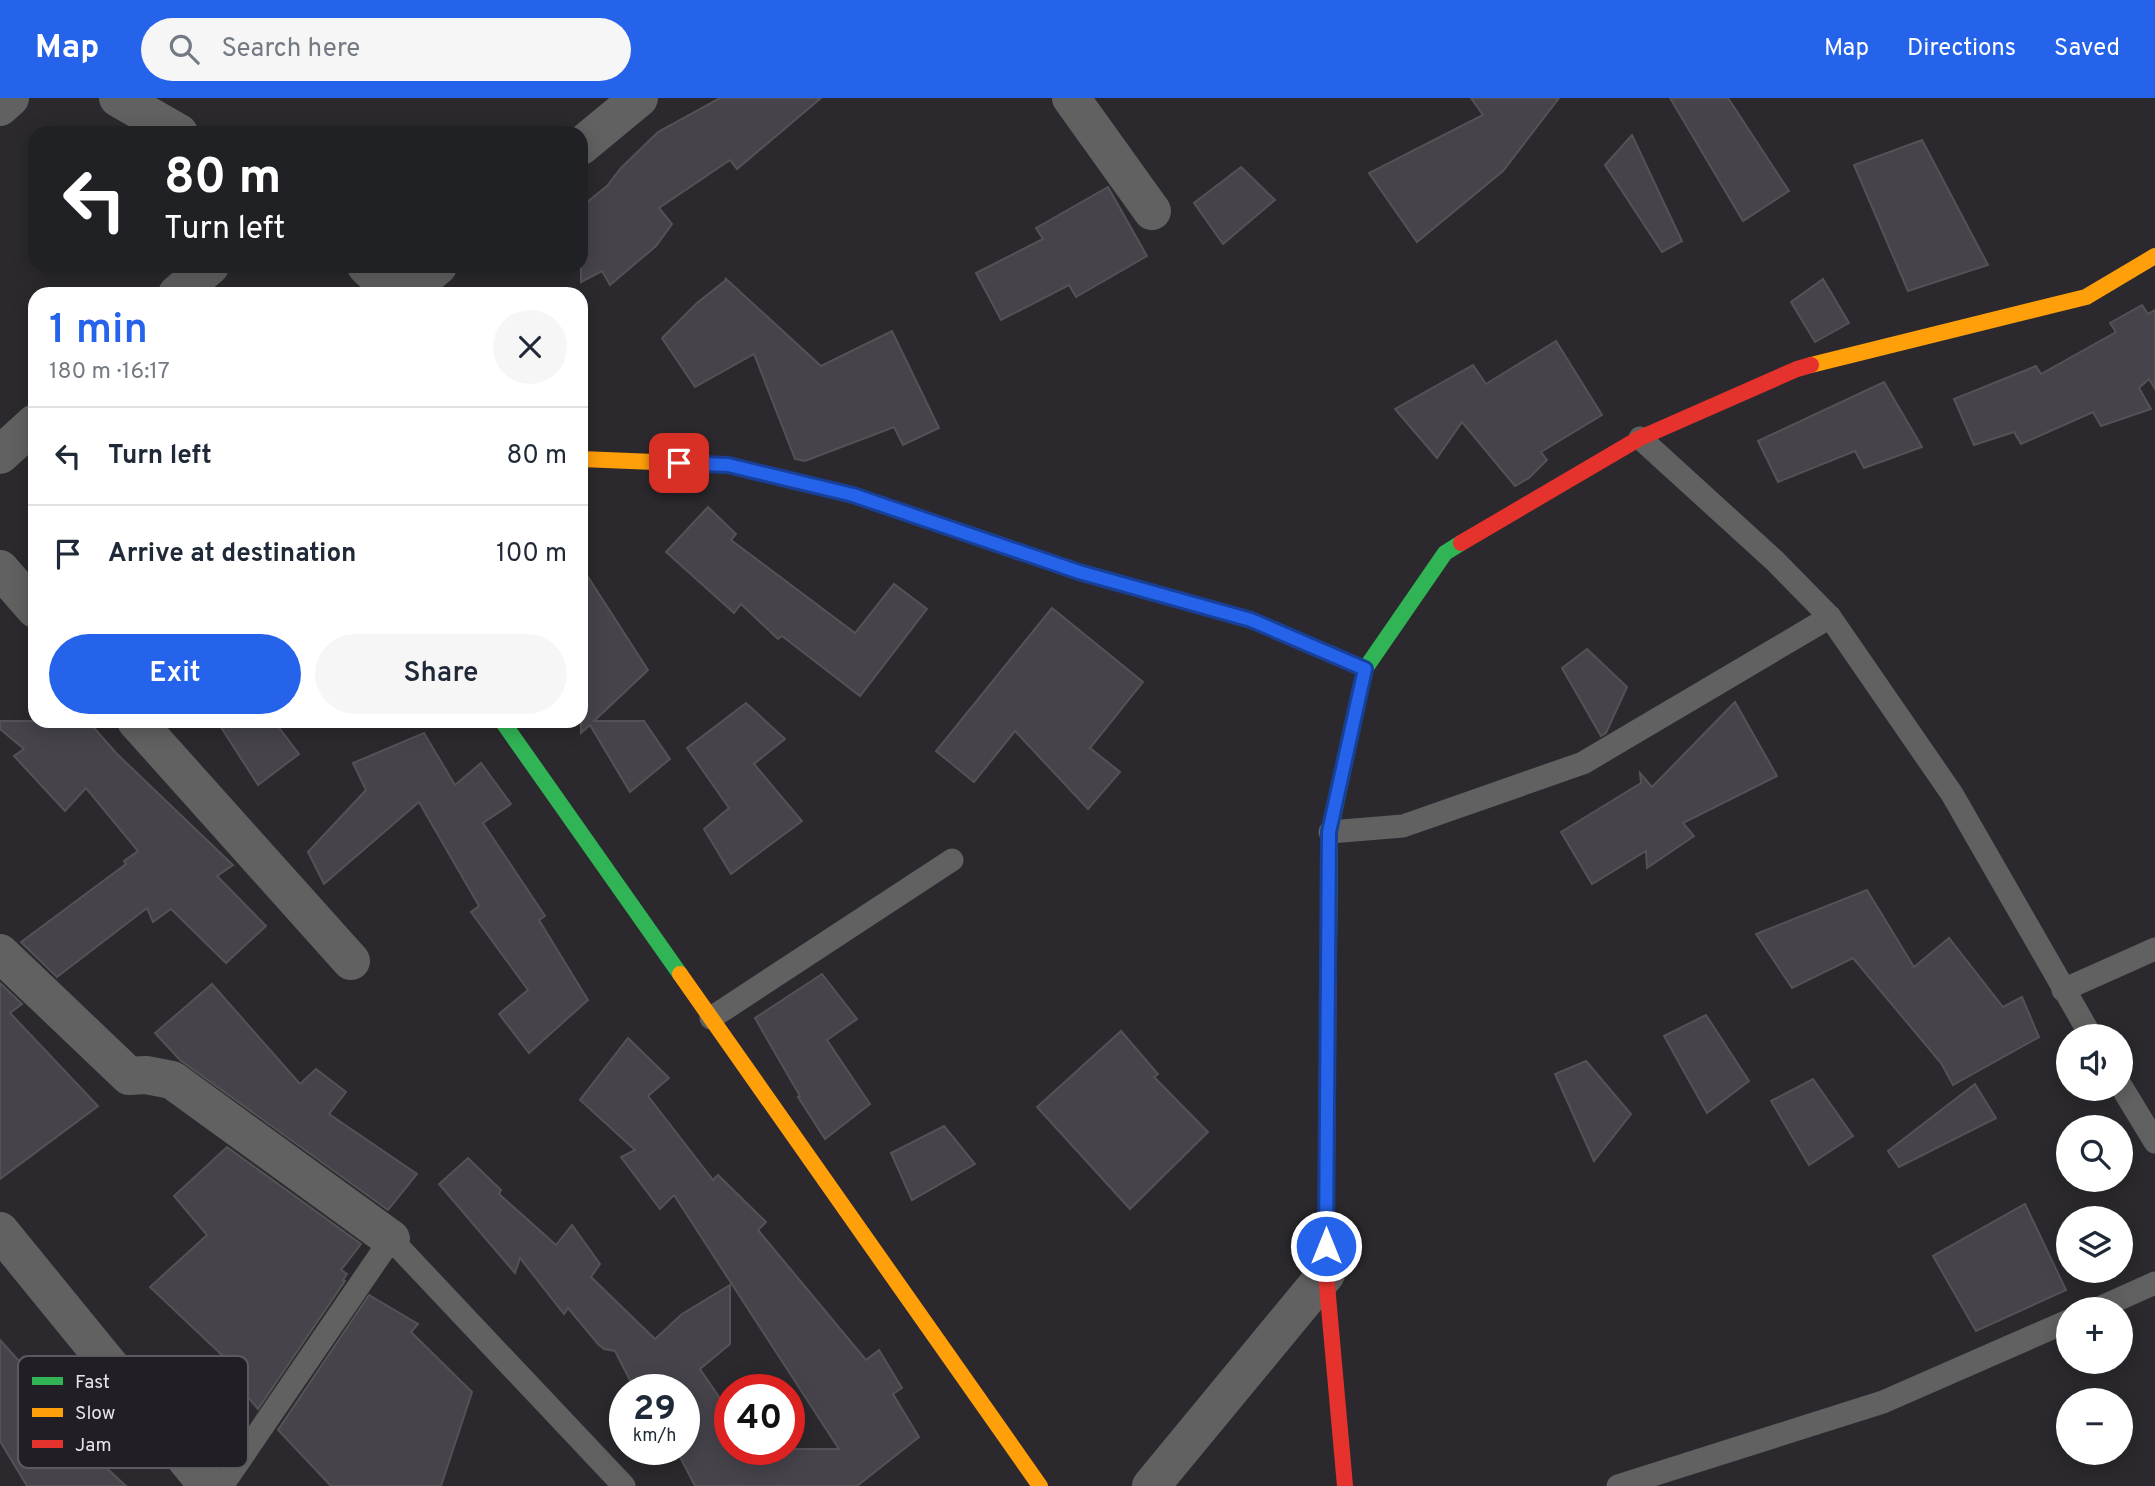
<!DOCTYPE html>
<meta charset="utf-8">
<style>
body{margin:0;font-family:Overpass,sans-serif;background:#f6f6f7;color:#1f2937;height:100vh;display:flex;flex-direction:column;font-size:26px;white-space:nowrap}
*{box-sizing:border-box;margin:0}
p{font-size:23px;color:#747a83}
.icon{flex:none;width:38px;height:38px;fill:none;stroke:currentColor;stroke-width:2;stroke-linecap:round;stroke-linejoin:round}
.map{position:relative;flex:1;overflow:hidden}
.sheet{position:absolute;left:28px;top:189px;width:560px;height:441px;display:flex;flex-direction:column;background:#fff;border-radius:21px;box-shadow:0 4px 18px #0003}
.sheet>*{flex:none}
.banner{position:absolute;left:28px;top:28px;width:560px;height:147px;border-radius:21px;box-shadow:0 4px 18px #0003;background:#202124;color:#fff;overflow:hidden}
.fabs{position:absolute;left:2056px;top:926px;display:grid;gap:14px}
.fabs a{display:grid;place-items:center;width:77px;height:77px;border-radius:50%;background:#fff;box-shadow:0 4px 18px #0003;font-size:35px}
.speed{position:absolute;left:609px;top:1276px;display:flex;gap:14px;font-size:35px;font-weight:700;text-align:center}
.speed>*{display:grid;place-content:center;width:91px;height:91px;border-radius:50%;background:#fff;box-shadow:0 4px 18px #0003;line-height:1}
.speed small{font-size:18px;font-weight:400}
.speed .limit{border:10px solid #d22;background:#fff;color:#111}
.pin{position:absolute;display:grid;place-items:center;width:60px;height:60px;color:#fff;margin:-30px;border-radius:14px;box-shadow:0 4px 10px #0006}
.me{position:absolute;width:77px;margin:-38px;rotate:0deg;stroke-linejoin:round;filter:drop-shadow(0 0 5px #0008)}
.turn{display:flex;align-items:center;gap:24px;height:147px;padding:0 21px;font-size:32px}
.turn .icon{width:91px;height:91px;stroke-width:2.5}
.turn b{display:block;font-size:49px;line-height:60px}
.round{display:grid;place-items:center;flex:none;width:74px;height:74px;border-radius:37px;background:#f6f6f7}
.overview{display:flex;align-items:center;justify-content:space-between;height:119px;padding:0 21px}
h1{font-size:42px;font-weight:600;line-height:52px;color:#2563eb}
.cta{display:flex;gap:14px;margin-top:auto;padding:14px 21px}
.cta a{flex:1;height:80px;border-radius:42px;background:#2563eb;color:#fff;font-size:28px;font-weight:600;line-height:80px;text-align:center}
.cta a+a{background:#f6f6f7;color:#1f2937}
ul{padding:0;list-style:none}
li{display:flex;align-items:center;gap:21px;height:98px;padding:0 21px;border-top:2px solid #e0e1e3}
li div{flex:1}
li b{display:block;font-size:26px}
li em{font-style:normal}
header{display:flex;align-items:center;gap:42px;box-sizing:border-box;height:98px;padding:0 35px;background:#2563eb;color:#fff}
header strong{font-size:33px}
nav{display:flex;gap:38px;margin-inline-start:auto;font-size:24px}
.search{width:490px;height:63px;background:#f6f6f7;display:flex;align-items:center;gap:18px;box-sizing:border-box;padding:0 24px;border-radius:38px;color:#747a83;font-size:26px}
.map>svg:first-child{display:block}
</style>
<header>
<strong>Map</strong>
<div class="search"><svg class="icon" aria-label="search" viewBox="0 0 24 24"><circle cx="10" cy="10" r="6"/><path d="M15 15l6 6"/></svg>Search here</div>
<nav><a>Map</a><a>Directions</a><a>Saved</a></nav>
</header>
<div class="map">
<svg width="2155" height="1388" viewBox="0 0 2155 1388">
<rect width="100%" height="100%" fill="#2b292d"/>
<g fill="#46434b" stroke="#545255" stroke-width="2">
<path d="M 720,0 L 821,0 L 737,71 L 730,62 L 659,110 L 672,126 L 656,148 L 610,187 L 602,173 L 581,184 L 581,109 L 607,88 L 621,70 L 658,34 Z"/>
<path d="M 1471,0 L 1559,0 L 1503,73 L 1417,144 L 1369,75 L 1483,17 Z"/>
<path d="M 1670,0 L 1728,0 L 1789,93 L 1743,123 Z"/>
<path d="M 1632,37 L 1682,143 L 1662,154 L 1605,67 Z"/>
<path d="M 1922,42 L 1988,167 L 1908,193 L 1854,67 Z"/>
<path d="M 1241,69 L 1275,102 L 1223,146 L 1194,105 Z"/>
<path d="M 1108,89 L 1147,158 L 1076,199 L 1069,187 L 1001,222 L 976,175 L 1043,141 L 1036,130 Z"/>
<path d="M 725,180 L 821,268 L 892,233 L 939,330 L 903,347 L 894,329 L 805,363 L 795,361 L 754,256 L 695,289 L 662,240 L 697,205 L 726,182 Z"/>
<path d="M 1823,181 L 1849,225 L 1815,244 L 1791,204 Z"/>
<path d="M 2142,207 L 2148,216 L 2155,212 L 2155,291 L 2149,281 L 2139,290 L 2151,311 L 2101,328 L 2093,314 L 2021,346 L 2014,334 L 1974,347 L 1954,301 L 2036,268 L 2041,276 L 2116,234 L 2110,225 Z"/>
<path d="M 1556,243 L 1602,317 L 1541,354 L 1547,362 L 1529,380 L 1515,388 L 1462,324 L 1437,360 L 1395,311 L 1473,267 L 1486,286 Z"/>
<path d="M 1884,284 L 1922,349 L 1864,370 L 1855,353 L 1778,384 L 1758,343 Z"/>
<path d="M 708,409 L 736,436 L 731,442 L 855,535 L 894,486 L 927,511 L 860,598 L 782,538 L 778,541 L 741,506 L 734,515 L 666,454 Z"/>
<path d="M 581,468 L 648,572 L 594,623 L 644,623 L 670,661 L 630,694 L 590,627 L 581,635 Z"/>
<path d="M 1052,510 L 1143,584 L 1090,650 L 1120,674 L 1088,711 L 1015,633 L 974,684 L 936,653 Z"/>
<path d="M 1587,551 L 1627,589 L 1606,635 L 1601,638 L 1562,570 Z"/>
<path d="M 1735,604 L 1777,678 L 1683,725 L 1694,738 L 1647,770 L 1646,753 L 1592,786 L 1561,734 L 1641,685 L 1640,675 L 1652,689 Z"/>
<path d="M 746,605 L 785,641 L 754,666 L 802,723 L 731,776 L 704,731 L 729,710 L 687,650 Z"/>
<path d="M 0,623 L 88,623 L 117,656 L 233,767 L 217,778 L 266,828 L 226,865 L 171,811 L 153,824 L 147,810 L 57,879 L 21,844 L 126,766 L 124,763 L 138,753 L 86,690 L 65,713 L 14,658 L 24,651 L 0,631 Z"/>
<path d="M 217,623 L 274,623 L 299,656 L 258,687 Z"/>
<path d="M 424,635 L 455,687 L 481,665 L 511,706 L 483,725 L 545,818 L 539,822 L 588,902 L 529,955 L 499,916 L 528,892 L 471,814 L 479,808 L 419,704 L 324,786 L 308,754 L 366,692 L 353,665 Z"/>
<path d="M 1867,792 L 1914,869 L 1949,840 L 2003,909 L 2022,899 L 2039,939 L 1953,987 L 1941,965 L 1853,860 L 1792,890 L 1756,836 Z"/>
<path d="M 822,876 L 857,921 L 827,942 L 870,1006 L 825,1041 L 798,999 L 800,998 L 755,920 Z"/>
<path d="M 0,885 L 22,906 L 10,915 L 98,1008 L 0,1081 Z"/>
<path d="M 212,886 L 300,986 L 316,971 L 346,994 L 329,1016 L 417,1076 L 388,1112 L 180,962 L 155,935 Z"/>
<path d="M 1706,917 L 1749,983 L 1707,1015 L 1664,938 Z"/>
<path d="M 1121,933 L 1158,976 L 1154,979 L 1208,1034 L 1130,1111 L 1037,1009 Z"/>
<path d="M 628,940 L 669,980 L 648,998 L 713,1082 L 718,1077 L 766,1124 L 758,1132 L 866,1262 L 879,1252 L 902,1290 L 893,1296 L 919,1339 L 857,1388 L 695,1388 L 676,1351 L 684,1351 L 684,1292 L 635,1292 L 615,1253 L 604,1251 L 598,1246 L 568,1210 L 564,1216 L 520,1160 L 515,1175 L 439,1086 L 468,1060 L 501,1092 L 499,1096 L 556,1147 L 572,1127 L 600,1166 L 591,1179 L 655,1241 L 682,1216 L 730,1187 L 730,1246 L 700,1271 L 730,1315 L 730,1351 L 839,1351 L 674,1097 L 660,1111 L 621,1059 L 635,1052 L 580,1002 Z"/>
<path d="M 1586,963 L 1631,1016 L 1594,1063 L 1555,976 Z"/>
<path d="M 1813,981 L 1853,1038 L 1809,1067 L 1771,1003 Z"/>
<path d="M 1975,986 L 1996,1020 L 1899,1069 L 1888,1053 Z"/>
<path d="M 944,1028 L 975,1066 L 912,1102 L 891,1055 Z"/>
<path d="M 227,1049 L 361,1146 L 341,1172 L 347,1176 L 343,1182 L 345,1183 L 258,1311 L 219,1264 L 224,1259 L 150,1189 L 207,1137 L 174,1098 Z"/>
<path d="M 2025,1106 L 2066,1192 L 1976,1233 L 1933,1158 Z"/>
<path d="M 369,1197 L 418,1226 L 411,1234 L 472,1294 L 441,1388 L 331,1388 L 278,1332 Z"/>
<path d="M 0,1242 L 84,1335 L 76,1342 L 126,1388 L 27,1388 L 0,1343 Z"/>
</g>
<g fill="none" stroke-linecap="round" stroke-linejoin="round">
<g stroke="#616162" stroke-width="23">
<path d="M 1640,340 L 1775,463 L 1830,519 L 1952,696 L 2091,938"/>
<path d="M 1330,734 L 1403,728 L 1583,665 L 1830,519"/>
<path d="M 2063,892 L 2155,851"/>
<path d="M 711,920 L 952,762"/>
<path d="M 2121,988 L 2155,1044"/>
<path d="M 2097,1211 L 2155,1185"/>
<path d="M 222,1388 L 391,1141 L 624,1388"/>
<path d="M 1618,1388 L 1883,1304 L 2068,1223"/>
</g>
<g stroke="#616162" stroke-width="38">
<path d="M 118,0 L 179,35"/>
<path d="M 1071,0 L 1152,113"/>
<path d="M 0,9 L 10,0"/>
<path d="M 581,48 L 639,0"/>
<path d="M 366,168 L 396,196"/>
<path d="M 177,196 L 210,168"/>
<path d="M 404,196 L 438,168"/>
<path d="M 0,357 L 35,325"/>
<path d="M 0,471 L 35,511"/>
<path d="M 136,623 L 351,863"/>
<path d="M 0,855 L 129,978 L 146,977 L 172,982 L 391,1141"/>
<path d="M 0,1133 L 208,1388"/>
<path d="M 1151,1388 L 1326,1176"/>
</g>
<g stroke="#30b455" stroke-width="16">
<path d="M 502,623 L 680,876"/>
<path d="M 1329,852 L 1330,734 L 1365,571 L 1445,455 L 1461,445"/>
</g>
<g stroke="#ff9f0a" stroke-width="16">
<path d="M 1811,267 L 2086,199 L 2155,158"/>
<path d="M 581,361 L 728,367 L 853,397 L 1079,474 L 1166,498"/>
<path d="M 680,876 L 1040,1388"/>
</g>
<g stroke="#e5322d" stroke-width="16">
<path d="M 1461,445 L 1640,340 L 1797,271 L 1811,267"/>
<path d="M 1166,498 L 1251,522 L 1365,571"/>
<path d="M 1329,852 L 1326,1176 L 1345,1388"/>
</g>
</g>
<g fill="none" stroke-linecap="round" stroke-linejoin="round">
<g stroke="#184099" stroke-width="18">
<path id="route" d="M 679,365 L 728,367 L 853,397 L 1079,474 L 1251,522 L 1365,571 L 1329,734 L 1326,1148"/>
</g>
<use href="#route" stroke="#2563eb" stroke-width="12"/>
</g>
<rect x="18" y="1258" width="230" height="112" rx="10" fill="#211e25" stroke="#5c5960" stroke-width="2"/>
<rect x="32" y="1279" width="31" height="8" fill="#30b455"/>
<rect x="32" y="1310" width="31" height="9" fill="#ff9f0a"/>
<rect x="32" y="1342" width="31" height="8" fill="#e5322d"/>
<g font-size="19" fill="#e6e4e9">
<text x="75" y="1290">Fast</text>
<text x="75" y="1321">Slow</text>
<text x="75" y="1353">Jam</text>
</g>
</svg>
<div class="fabs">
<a><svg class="icon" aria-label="sound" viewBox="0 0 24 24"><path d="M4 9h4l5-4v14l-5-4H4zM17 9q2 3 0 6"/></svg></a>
<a><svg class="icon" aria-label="search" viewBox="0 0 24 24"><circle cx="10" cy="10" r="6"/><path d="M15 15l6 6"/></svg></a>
<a><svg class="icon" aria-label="layers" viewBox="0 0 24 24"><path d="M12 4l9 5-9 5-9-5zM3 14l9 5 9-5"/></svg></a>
<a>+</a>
<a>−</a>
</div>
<div class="speed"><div>29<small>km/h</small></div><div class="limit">40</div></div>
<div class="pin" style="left:679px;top:365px;background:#d93025"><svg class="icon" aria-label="arrive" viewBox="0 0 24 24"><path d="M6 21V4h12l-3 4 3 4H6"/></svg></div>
<svg class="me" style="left:1326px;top:1148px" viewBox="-20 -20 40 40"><circle r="17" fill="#2563eb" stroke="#fff" stroke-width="3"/><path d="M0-11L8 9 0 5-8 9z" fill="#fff"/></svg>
<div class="banner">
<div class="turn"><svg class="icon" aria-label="left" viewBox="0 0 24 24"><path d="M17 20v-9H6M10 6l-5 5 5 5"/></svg><div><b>80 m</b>Turn left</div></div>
</div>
<section class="sheet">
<div class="overview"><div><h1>1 min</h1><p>180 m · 16:17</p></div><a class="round"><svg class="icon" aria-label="close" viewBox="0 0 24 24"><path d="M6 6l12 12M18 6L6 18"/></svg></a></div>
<ul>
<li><svg class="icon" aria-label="left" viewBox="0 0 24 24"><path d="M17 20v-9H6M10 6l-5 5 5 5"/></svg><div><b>Turn left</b></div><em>80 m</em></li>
<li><svg class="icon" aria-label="arrive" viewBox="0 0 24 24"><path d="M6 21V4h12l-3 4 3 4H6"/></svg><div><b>Arrive at destination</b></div><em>100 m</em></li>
</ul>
<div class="cta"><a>Exit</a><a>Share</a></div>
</section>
</div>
